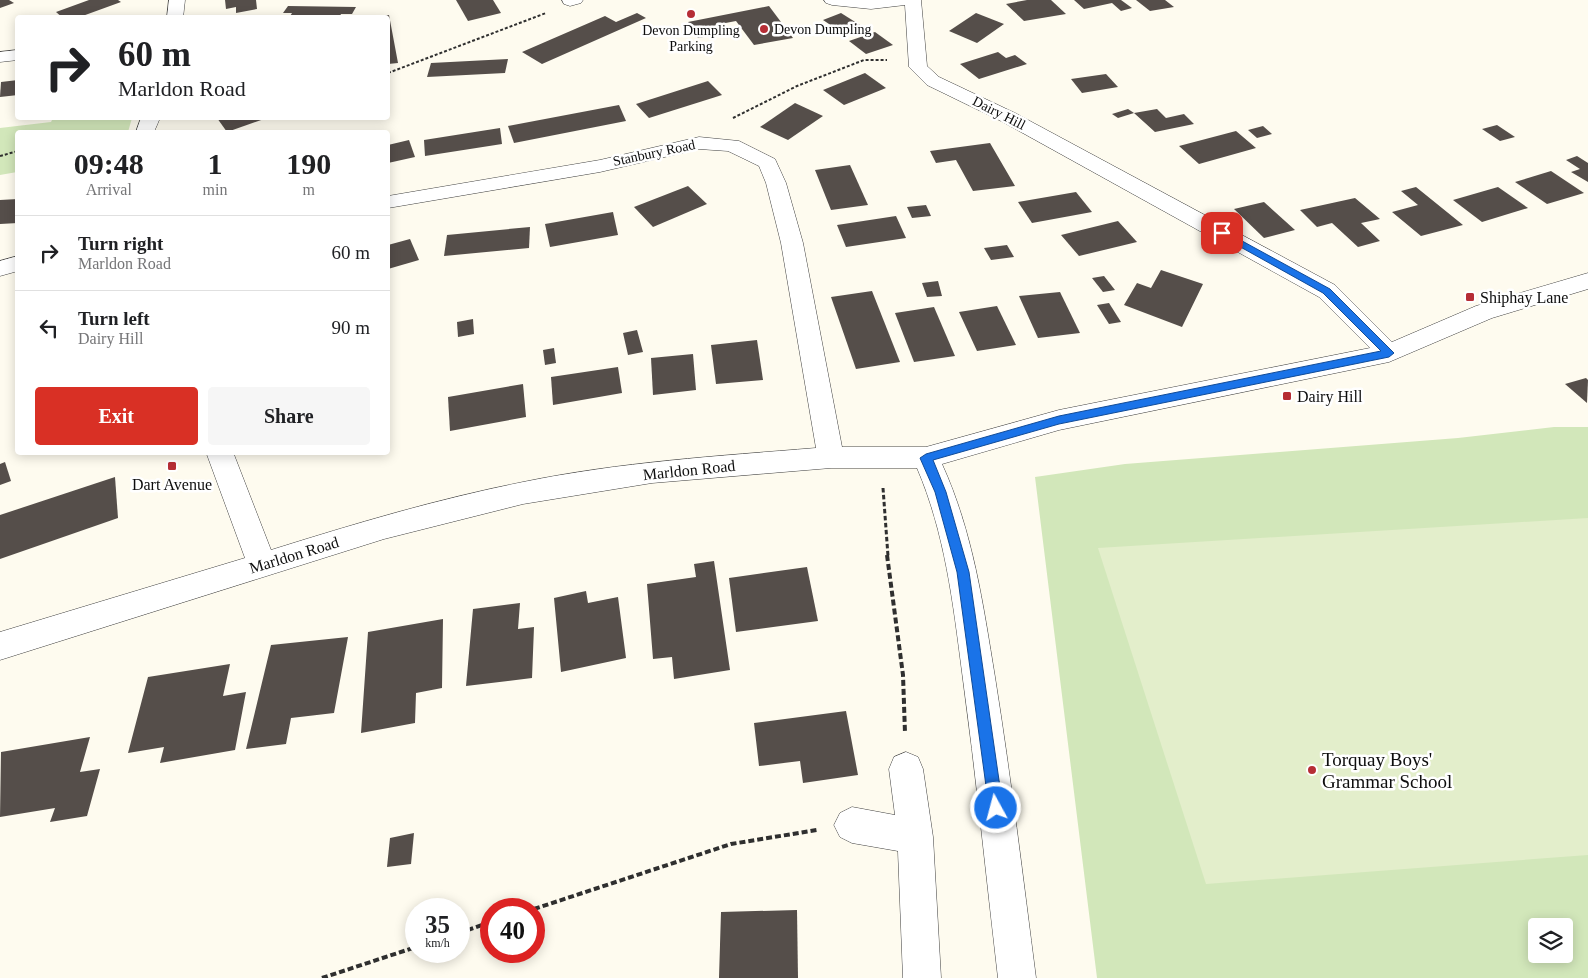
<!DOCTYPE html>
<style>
body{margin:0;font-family:"Times New Roman",serif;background:#f6f6f6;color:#202124;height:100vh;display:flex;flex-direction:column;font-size:19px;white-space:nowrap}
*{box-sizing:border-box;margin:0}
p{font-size:16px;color:#757577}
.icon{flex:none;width:28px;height:28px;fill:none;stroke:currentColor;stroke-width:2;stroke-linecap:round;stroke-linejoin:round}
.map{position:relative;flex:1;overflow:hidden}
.panel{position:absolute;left:15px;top:130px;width:375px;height:325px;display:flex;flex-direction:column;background:#fff;border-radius:5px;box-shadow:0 2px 12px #0003}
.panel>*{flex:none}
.banner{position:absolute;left:15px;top:15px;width:375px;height:105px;border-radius:5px;box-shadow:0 2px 12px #0003;background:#fff;color:#202124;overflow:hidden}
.tools{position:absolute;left:1528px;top:918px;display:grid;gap:10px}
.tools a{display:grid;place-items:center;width:45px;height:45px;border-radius:5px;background:#fff;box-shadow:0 2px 12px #0003;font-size:25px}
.speed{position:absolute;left:405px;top:898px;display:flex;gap:10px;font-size:25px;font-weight:700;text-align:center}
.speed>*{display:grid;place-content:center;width:65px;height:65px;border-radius:50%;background:#fff;box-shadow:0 2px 12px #0003;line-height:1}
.speed small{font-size:12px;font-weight:400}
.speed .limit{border:8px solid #d22;background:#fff;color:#111}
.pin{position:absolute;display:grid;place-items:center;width:42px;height:42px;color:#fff;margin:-21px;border-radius:10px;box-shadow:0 2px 8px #0006}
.me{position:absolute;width:55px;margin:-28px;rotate:353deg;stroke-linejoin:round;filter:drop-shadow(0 0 4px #0008)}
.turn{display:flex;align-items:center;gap:18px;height:105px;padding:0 20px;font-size:22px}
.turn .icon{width:65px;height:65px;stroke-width:2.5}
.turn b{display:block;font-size:35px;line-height:42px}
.eta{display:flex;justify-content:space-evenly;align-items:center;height:85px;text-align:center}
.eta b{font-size:30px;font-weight:700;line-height:35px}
.action{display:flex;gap:10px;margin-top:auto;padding:10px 20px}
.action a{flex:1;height:58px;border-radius:5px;background:#d93025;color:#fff;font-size:20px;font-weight:700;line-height:58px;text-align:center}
.action a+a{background:#f6f6f6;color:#202124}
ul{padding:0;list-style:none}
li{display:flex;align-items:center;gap:15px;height:75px;padding:0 20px;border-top:1px solid #e0e0e0}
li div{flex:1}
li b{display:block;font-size:19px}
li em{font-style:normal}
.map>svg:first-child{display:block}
</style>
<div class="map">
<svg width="1588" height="978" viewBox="0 0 1588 978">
<rect width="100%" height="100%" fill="#fefbef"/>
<g fill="#d2e7ba" fill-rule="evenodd">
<path d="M 53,118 L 132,118 L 128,132 L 18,132 L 17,172 L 0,175 L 0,128 L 51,122 Z"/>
<path d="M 1554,427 L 1588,427 L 1588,978 L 1097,978 L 1035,477 L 1125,464 L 1458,438 ZM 1536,926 L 1564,926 L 1564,954 L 1536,954 Z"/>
</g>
<path fill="#e3eecb" d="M 1588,518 L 1588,855 L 1206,884 L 1098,548 Z"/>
<g fill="#554e4a">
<path d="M 0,0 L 9,0 L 14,3 L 0,8 Z"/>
<path d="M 89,0 L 118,0 L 121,2 L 77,18 L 63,18 L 56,12 Z"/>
<path d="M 225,0 L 256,0 L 257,9 L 236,13 L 236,7 L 226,9 Z"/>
<path d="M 456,0 L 493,0 L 501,13 L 468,21 Z"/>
<path d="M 1027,0 L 1051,0 L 1066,14 L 1024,21 L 1006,4 Z"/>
<path d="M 1074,0 L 1121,0 L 1132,8 L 1121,11 L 1112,3 L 1084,9 Z"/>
<path d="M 1136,0 L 1165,0 L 1174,7 L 1150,11 Z"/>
<path d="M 288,6 L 356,7 L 352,14 L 341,14 L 339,18 L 289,18 L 292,13 L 283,13 Z"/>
<path d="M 769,6 L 793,38 L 754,45 L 736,21 L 715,25 L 721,34 L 698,38 L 688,22 Z"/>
<path d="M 637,13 L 646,18 L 542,64 L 522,52 L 605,16 L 616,22 Z"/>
<path d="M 841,13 L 860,25 L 841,32 L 823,20 Z"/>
<path d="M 976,13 L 1004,24 L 977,43 L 949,31 Z"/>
<path d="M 389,15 L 398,63 L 388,64 L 388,18 L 382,16 Z"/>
<path d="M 875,32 L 893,45 L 866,54 L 849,41 Z"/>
<path d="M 998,52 L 1006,58 L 1015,55 L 1027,64 L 979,79 L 960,64 Z"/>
<path d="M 508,59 L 505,73 L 427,77 L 431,63 Z"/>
<path d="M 865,73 L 886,88 L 844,105 L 823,90 Z"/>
<path d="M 1106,74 L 1118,87 L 1082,93 L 1071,79 Z"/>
<path d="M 18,80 L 18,95 L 0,97 L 1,82 Z"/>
<path d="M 708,81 L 722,95 L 649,118 L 636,104 Z"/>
<path d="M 795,103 L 823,116 L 788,140 L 760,127 Z"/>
<path d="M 619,105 L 626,121 L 514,143 L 508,126 Z"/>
<path d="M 1128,109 L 1134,113 L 1118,118 L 1112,114 Z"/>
<path d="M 1157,109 L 1166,118 L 1184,114 L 1194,124 L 1155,132 L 1134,113 Z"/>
<path d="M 217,118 L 267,118 L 227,132 Z"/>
<path d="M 1497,125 L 1515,137 L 1500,141 L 1482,129 Z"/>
<path d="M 1263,126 L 1272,134 L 1257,138 L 1248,130 Z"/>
<path d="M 500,128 L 502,144 L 425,156 L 424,140 Z"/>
<path d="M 1236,131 L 1256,148 L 1199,164 L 1179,146 Z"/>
<path d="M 409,140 L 415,157 L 388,163 L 388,145 Z"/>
<path d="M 990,143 L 1015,186 L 973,191 L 956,160 L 936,163 L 930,151 Z"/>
<path d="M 1577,156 L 1588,163 L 1588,182 L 1571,172 L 1580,169 L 1566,160 Z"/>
<path d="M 850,165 L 868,205 L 831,210 L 815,170 Z"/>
<path d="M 1551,171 L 1584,193 L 1547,204 L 1515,182 Z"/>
<path d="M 688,186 L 707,204 L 653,227 L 634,207 Z"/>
<path d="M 1416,187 L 1463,225 L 1421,236 L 1392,212 L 1418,205 L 1401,191 Z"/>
<path d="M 1498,187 L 1528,208 L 1482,222 L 1453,200 Z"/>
<path d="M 1076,192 L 1092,212 L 1032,223 L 1018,202 Z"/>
<path d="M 1355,198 L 1380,219 L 1361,223 L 1380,241 L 1358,247 L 1332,223 L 1317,227 L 1300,210 Z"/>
<path d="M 18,199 L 18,223 L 0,224 L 0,200 Z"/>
<path d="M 1264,202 L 1295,230 L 1264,238 L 1234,209 Z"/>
<path d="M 926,205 L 931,216 L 912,218 L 907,207 Z"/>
<path d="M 613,212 L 618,235 L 550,247 L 545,224 Z"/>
<path d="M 896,216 L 906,238 L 846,247 L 837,225 Z"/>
<path d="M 1118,221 L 1137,242 L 1079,256 L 1061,235 Z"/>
<path d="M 530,227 L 529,248 L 444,256 L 447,235 Z"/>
<path d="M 410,239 L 419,260 L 388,269 L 388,245 Z"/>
<path d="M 1007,245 L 1014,257 L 991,260 L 984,248 Z"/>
<path d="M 1161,270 L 1203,284 L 1182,327 L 1124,305 L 1137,283 L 1151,288 Z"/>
<path d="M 1104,276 L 1115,290 L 1103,292 L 1092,278 Z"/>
<path d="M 938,281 L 942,296 L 927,297 L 922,283 Z"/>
<path d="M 872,291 L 900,362 L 856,369 L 831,297 Z"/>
<path d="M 1060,292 L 1080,333 L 1038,338 L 1019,296 Z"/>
<path d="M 1109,303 L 1121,322 L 1109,324 L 1097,305 Z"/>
<path d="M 997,306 L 1016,345 L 977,351 L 959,312 Z"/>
<path d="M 934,307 L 955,356 L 914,362 L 895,313 Z"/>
<path d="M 473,319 L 474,334 L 458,337 L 457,322 Z"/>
<path d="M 637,330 L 643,352 L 628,355 L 623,333 Z"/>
<path d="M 757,340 L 763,380 L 716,384 L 711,345 Z"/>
<path d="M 554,348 L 556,363 L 545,365 L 543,350 Z"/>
<path d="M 693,354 L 696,390 L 653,395 L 651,358 Z"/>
<path d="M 618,367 L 622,393 L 553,405 L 551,377 Z"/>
<path d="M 1586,378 L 1588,380 L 1587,403 L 1565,384 Z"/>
<path d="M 523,384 L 526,417 L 450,431 L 448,397 Z"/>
<path d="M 5,462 L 11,481 L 0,485 L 0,464 Z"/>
<path d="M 115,477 L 118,518 L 0,559 L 0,515 Z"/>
<path d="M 714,561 L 730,670 L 674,679 L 672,657 L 653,659 L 647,584 L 696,577 L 694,564 Z"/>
<path d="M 807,567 L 818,621 L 736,632 L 729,578 Z"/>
<path d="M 586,591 L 588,603 L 618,597 L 626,658 L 561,672 L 554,598 Z"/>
<path d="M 520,603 L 518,629 L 534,627 L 532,678 L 466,686 L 473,609 Z"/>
<path d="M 443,619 L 442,688 L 416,693 L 415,723 L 361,733 L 368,632 Z"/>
<path d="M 348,637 L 334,713 L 291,718 L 286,744 L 246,749 L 271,645 Z"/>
<path d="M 230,664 L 223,696 L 246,692 L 235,750 L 160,763 L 164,747 L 128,753 L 148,677 Z"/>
<path d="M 846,711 L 858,775 L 803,783 L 800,761 L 759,766 L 754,723 Z"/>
<path d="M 90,737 L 80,772 L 100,769 L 87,816 L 50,822 L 55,808 L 0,817 L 1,752 Z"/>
<path d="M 414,833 L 411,864 L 387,867 L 390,838 Z"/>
<path d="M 797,910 L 798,978 L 719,978 L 721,912 Z"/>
</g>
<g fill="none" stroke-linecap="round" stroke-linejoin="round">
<g stroke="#404040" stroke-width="1">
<g id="minor">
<path d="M 169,0 L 185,0 L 183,18 L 167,18 Z"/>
<path d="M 562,0 L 583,0 L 581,3 L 570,6 L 564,4 Z"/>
<path d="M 824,0 L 921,0 L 927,66 L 939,77 L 1015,113 L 1335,285 L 1392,342 L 1476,306 L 1588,273 L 1588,289 L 1492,318 L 1389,362 L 1059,430 L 942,464 C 973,532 983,604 995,677 C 1011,777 1023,878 1036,978 L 998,978 C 986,876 976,774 962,672 C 953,603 945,533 917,468 L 831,468 L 652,483 L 523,504 L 384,539 L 0,660 L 0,632 L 245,558 L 206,452 L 233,452 L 271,550 C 354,524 437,499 523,482 C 620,462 718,456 816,448 L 781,243 L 766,183 L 759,166 L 728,151 L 699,149 L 600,172 L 388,208 L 388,196 L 600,160 L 699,137 L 739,141 L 775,159 L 786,183 L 803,243 L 842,447 L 926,447 L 1059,410 L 1370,348 L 1319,297 L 1001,121 L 927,85 L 909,67 L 905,5 L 871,9 L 832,5 L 826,3 Z"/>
<path d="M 18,50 L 18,60 L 0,62 L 0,52 Z"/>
<path d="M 141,118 L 160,118 L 154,132 L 136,132 Z"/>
<path d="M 18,256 L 18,271 L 0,276 L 0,261 Z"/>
<path d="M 906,752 L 918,757 L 923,769 L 933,837 L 941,978 L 903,978 L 898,851 L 852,843 L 840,837 L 834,825 L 840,813 L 852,807 L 895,815 L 889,769 L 894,757 Z"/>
</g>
</g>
<g stroke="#2f2f2f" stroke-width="2" stroke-dasharray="3 2" stroke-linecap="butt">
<path d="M 388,73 L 546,13"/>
<path d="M 733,118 L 797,86 L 864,60 L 887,60"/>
<path d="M 0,156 L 18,151"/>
</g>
<path stroke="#2f2f2f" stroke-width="3" stroke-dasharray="4.5 2.5" stroke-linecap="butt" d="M 883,488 L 888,556"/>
<g stroke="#2f2f2f" stroke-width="4" stroke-dasharray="6 3" stroke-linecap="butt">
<path d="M 887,555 L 903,675 L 905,733"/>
<path d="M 534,909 L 731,844 L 817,830"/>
<path d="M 459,933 L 491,922"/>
<path d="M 322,978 L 416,947"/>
</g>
<use href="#minor" fill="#fff" fill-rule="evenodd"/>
</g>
<path fill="#1a73e8" stroke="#114b97" d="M 1222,230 L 1330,289 L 1394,353 L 1389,357 L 1059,424 L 933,460 L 946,492 L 969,572 L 1003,808 L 1001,813 L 996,815 L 991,813 L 989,808 L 957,572 L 935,492 L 920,458 L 926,454 L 1059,416 L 1381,351 L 1323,293 L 1219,235 L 1219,231 Z"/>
<g fill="#b62d35" stroke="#fff" stroke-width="2">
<circle cx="691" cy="14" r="5"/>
<circle cx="764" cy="29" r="5"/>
<rect x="1465" y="292" width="10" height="10" rx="2.5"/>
<rect x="1282" y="391" width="10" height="10" rx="2.5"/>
<rect x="167" y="461" width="10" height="10" rx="2.5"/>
<circle cx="1312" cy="770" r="5"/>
</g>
<g text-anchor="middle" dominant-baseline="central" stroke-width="5" stroke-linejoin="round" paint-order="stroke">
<g font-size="14" fill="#0d0d0d" stroke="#fff" text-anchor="start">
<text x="774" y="29">Devon Dumpling</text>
<text x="691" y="30" text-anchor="middle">Devon Dumpling<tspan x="691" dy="16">Parking</tspan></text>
</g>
<g font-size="14" fill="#0d0d0d" stroke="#fff">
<text transform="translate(999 113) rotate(27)">Dairy Hill</text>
<text transform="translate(654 153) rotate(-12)">Stanbury Road</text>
</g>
<g font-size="16" fill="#0d0d0d" stroke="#fff" text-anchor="start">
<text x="1480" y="297">Shiphay Lane</text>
<text x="1297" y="396">Dairy Hill</text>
<text x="172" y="484" text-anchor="middle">Dart Avenue</text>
</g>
<g font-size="16" fill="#0d0d0d" stroke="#fff">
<text transform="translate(689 470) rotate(-6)">Marldon Road</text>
<text transform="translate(294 555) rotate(-17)">Marldon Road</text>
</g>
<g font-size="19" fill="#0d0d0d" stroke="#fff" text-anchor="start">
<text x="1322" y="759">Torquay Boys'<tspan x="1322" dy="22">Grammar School</tspan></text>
</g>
</g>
</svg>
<div class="tools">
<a><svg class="icon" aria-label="layers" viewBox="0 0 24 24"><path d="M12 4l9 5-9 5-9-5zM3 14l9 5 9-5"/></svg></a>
</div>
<div class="speed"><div>35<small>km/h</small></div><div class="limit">40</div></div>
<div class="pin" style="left:1222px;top:233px;background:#d93025"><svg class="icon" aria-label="arrive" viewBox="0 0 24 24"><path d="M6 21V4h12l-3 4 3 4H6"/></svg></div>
<svg class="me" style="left:996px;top:808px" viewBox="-20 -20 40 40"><circle r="17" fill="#1a73e8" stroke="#fff" stroke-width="3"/><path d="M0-11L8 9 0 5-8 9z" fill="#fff"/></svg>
<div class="banner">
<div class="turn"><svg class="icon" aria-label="right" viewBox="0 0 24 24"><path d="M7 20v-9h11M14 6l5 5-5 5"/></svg><div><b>60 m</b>Marldon Road</div></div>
</div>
<section class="panel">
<div class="eta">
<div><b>09:48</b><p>Arrival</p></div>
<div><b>1</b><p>min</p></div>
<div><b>190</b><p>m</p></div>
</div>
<ul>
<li><svg class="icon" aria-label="right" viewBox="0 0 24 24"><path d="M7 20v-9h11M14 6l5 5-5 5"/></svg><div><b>Turn right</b><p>Marldon Road</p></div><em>60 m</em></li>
<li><svg class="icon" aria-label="left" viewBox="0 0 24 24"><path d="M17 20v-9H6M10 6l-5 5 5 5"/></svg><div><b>Turn left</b><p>Dairy Hill</p></div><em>90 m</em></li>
</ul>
<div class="action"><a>Exit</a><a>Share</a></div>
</section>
</div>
